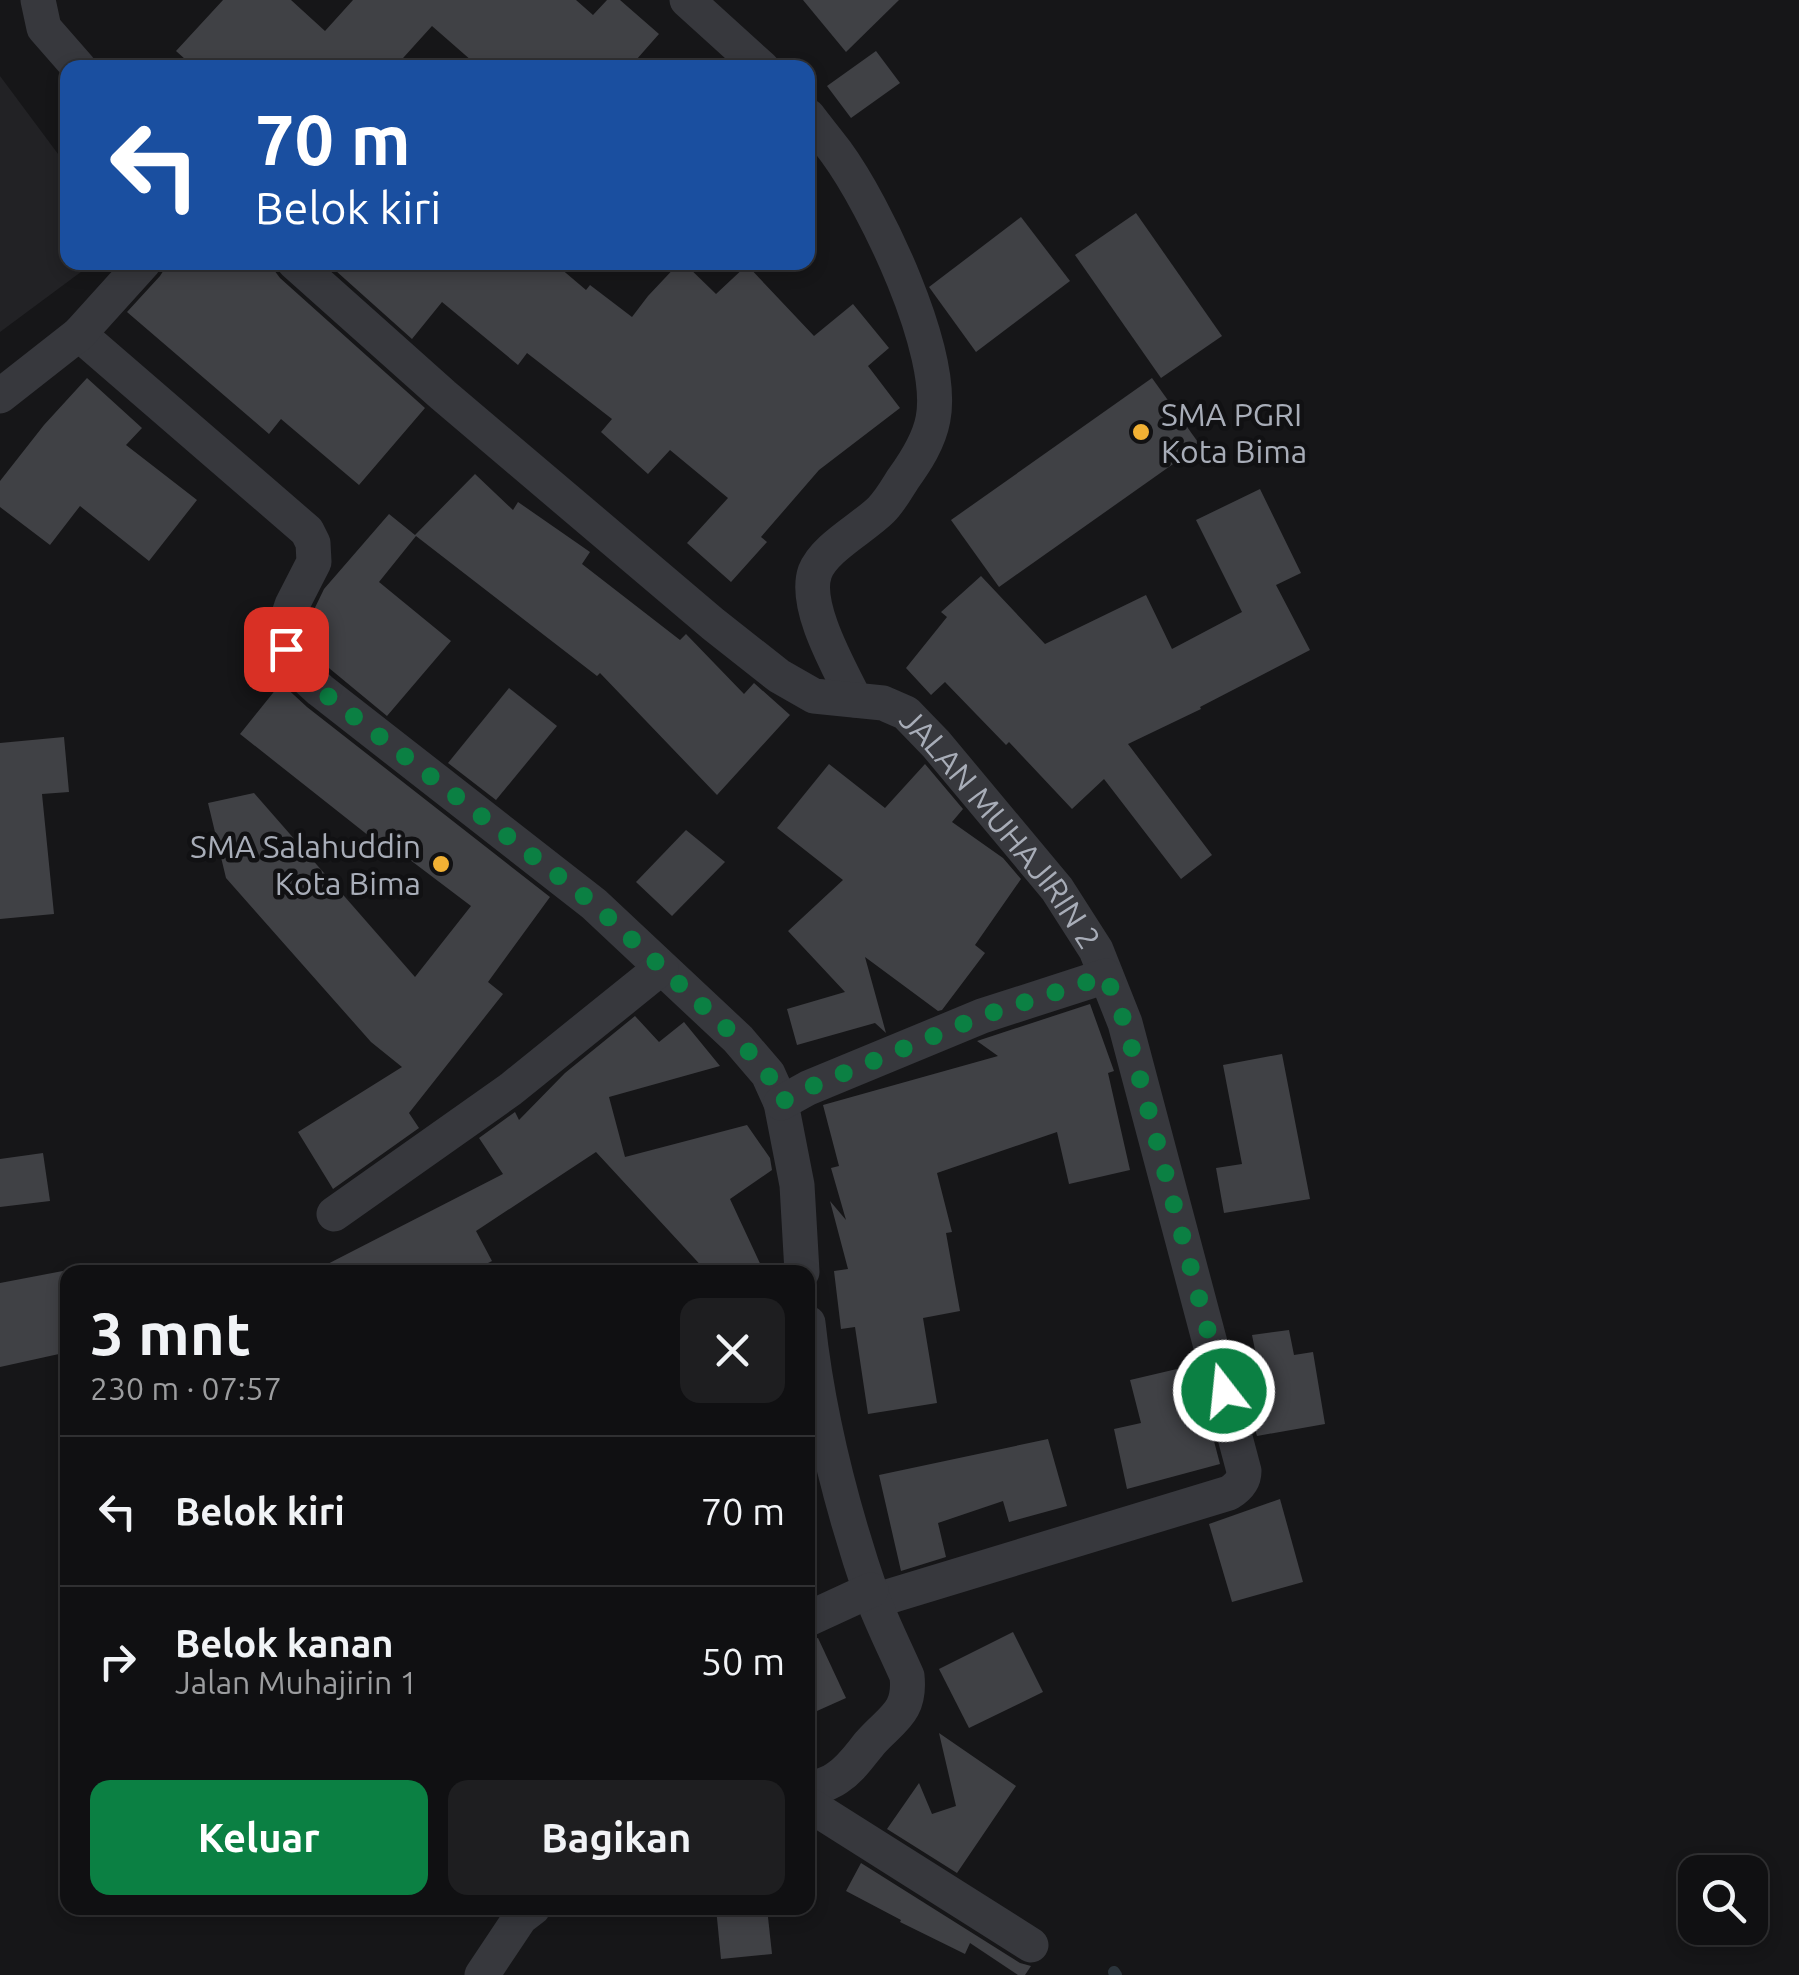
<!DOCTYPE html>
<html lang="id">
<meta charset="utf-8">
<style>
body{margin:0;font-family:Ubuntu,sans-serif;background:#1e1e20;color:#f1f3f6;height:100vh;display:flex;flex-direction:column;font-size:38px;white-space:nowrap}
*{box-sizing:border-box;margin:0}
p{font-size:32px;color:#9c9d9f}
.icon{flex:none;width:55px;height:55px;fill:none;stroke:currentColor;stroke-width:2;stroke-linecap:round;stroke-linejoin:round}
.map{position:relative;flex:1;overflow:hidden}
.drawer{position:absolute;left:60px;top:1265px;width:755px;height:650px;display:flex;flex-direction:column;background:#101012;border-radius:20px;box-shadow:0 5px 15px #0003,0 0 0 2px #303032}
.drawer>*{flex:none}
.guide{position:absolute;left:60px;top:60px;width:755px;height:210px;border-radius:20px;box-shadow:0 5px 15px #0003,0 0 0 2px #303032;background:#1a4fa0;color:#fff;overflow:hidden}
.tools{position:absolute;left:1678px;top:1855px;display:grid;gap:20px}
.tools a{display:grid;place-items:center;width:90px;height:90px;border-radius:20px;background:#101012;box-shadow:0 5px 15px #0003,0 0 0 2px #303032;font-size:50px}
.pin{position:absolute;display:grid;place-items:center;width:85px;height:85px;color:#fff;margin:-42px;border-radius:20px;box-shadow:0 5px 15px #0006}
.me{position:absolute;width:110px;margin:-55px;rotate:344deg;stroke-linejoin:round;filter:drop-shadow(0 0 8px #0008)}
.turn{display:flex;align-items:center;gap:35px;height:210px;padding:0 30px;font-size:45px}
.turn .icon{width:130px;height:130px;stroke-width:2.5}
.turn b{display:block;font-size:70px;line-height:85px}
.round{display:grid;place-items:center;flex:none;width:105px;height:105px;border-radius:20px;background:#1e1e20}
.headline{display:flex;align-items:center;justify-content:space-between;height:170px;padding:0 30px}
h1{font-size:60px;font-weight:700;line-height:75px}
.action{display:flex;gap:20px;margin-top:auto;padding:20px 30px}
.action a{flex:1;height:115px;border-radius:20px;background:#0b8043;color:#fff;font-size:40px;font-weight:700;line-height:115px;text-align:center}
.action a+a{background:#1e1e20;color:#f1f3f6}
ul{padding:0;list-style:none}
li{display:flex;align-items:center;gap:30px;height:150px;padding:0 30px;border-top:2px solid #303032}
li div{flex:1}
li b{display:block;font-size:38px}
li em{font-style:normal}
.map>svg:first-child{display:block}
</style>
<div class="map">
<svg width="1799" height="1975" viewBox="0 0 1799 1975">
<rect width="100%" height="100%" fill="#161618"/>
<path fill="#222225" d="M 0,76 L 67,166 L 68,262 L 93,263 L 0,332 Z"/>
<g fill="none" stroke-linecap="round" stroke-linejoin="round">
<path stroke="#2c353c" stroke-width="12" d="M 1114,1972 L 1116,1975"/>
</g>
<g fill="#404145">
<path d="M 223,0 L 291,0 L 325,31 L 353,0 L 576,0 L 593,15 L 607,0 L 620,0 L 659,34 L 629,68 L 480,68 L 432,26 L 394,68 L 195,68 L 176,51 Z"/>
<path d="M 803,0 L 899,0 L 846,52 Z"/>
<path d="M 876,51 L 900,83 L 851,118 L 827,86 Z"/>
<path d="M 1136,213 L 1222,336 L 1161,378 L 1075,255 Z"/>
<path d="M 1021,217 L 1070,281 L 976,352 L 929,287 Z"/>
<path d="M 169,262 L 273,262 L 274,270 L 280,278 L 425,408 L 359,485 L 281,419 L 269,434 L 127,312 L 160,276 Z"/>
<path d="M 326,262 L 553,262 L 586,290 L 590,285 L 632,317 L 648,296 L 680,262 L 683,262 L 716,294 L 747,265 L 814,336 L 853,304 L 889,348 L 868,366 L 900,408 L 819,470 L 761,537 L 767,542 L 731,582 L 687,543 L 728,498 L 670,450 L 648,474 L 601,432 L 612,419 L 527,353 L 518,365 L 442,302 L 412,339 Z"/>
<path d="M 87,378 L 142,428 L 126,445 L 197,500 L 149,561 L 80,506 L 50,545 L 0,507 L 0,481 L 44,425 Z"/>
<path d="M 1152,378 L 1200,445 L 999,587 L 951,520 Z"/>
<path d="M 475,474 L 513,510 L 518,502 L 590,552 L 582,564 L 680,640 L 686,634 L 744,694 L 754,683 L 790,715 L 717,795 L 600,673 L 597,676 L 416,536 L 379,582 L 451,641 L 387,716 L 312,654 L 309,648 L 324,630 L 310,618 L 324,589 L 389,514 L 415,535 Z"/>
<path d="M 1260,489 L 1301,573 L 1276,585 L 1310,650 L 1200,707 L 1201,709 L 1128,744 L 1212,855 L 1181,879 L 1104,779 L 1072,809 L 1009,742 L 1006,745 L 945,682 L 931,695 L 906,668 L 947,617 L 941,612 L 981,576 L 1045,644 L 1146,595 L 1172,649 L 1242,612 L 1196,520 Z"/>
<path d="M 281,683 L 307,707 L 550,897 L 488,982 L 503,994 L 409,1113 L 419,1128 L 333,1189 L 298,1132 L 402,1067 L 371,1042 L 226,878 L 208,803 L 254,793 L 415,977 L 471,906 L 397,850 L 393,855 L 240,734 Z"/>
<path d="M 509,688 L 557,726 L 496,800 L 448,763 Z"/>
<path d="M 64,737 L 69,792 L 42,794 L 54,914 L 0,919 L 0,743 Z"/>
<path d="M 829,764 L 885,808 L 925,764 L 963,809 L 952,822 L 1003,858 L 1021,879 L 975,945 L 985,953 L 942,1010 L 938,1011 L 865,957 L 886,1033 L 875,1023 L 797,1045 L 787,1009 L 845,992 L 788,931 L 843,880 L 777,828 Z"/>
<path d="M 686,830 L 725,862 L 672,916 L 636,882 Z"/>
<path d="M 1090,1004 L 1114,1071 L 1108,1073 L 1130,1170 L 1069,1184 L 1057,1132 L 937,1173 L 952,1232 L 946,1233 L 960,1311 L 923,1318 L 937,1403 L 868,1414 L 855,1327 L 841,1329 L 834,1271 L 848,1269 L 830,1201 L 846,1220 L 831,1168 L 839,1166 L 823,1105 L 998,1056 L 977,1041 Z"/>
<path d="M 635,1016 L 659,1042 L 684,1022 L 720,1066 L 609,1097 L 625,1157 L 747,1125 L 770,1158 L 772,1170 L 730,1199 L 764,1272 L 707,1272 L 596,1152 L 476,1231 L 492,1261 L 470,1272 L 312,1272 L 503,1174 L 479,1138 L 515,1112 L 519,1120 L 565,1073 Z"/>
<path d="M 1282,1054 L 1310,1199 L 1224,1213 L 1216,1168 L 1242,1164 L 1223,1065 Z"/>
<path d="M 43,1153 L 50,1201 L 0,1207 L 0,1159 Z"/>
<path d="M 68,1270 L 68,1352 L 0,1367 L 0,1283 Z"/>
<path d="M 1289,1330 L 1294,1355 L 1313,1352 L 1325,1424 L 1257,1436 L 1235,1355 L 1255,1350 L 1252,1335 Z"/>
<path d="M 1194,1365 L 1220,1464 L 1127,1489 L 1114,1429 L 1141,1423 L 1130,1380 Z"/>
<path d="M 1048,1439 L 1067,1506 L 1009,1522 L 1003,1501 L 938,1523 L 946,1557 L 901,1571 L 879,1475 Z"/>
<path d="M 1280,1499 L 1303,1582 L 1232,1602 L 1209,1524 Z"/>
<path d="M 1013,1632 L 1043,1692 L 969,1728 L 939,1669 Z"/>
<path d="M 818,1638 L 846,1698 L 808,1715 L 808,1640 Z"/>
<path d="M 939,1733 L 1016,1786 L 957,1873 L 887,1829 L 919,1783 L 932,1814 L 956,1806 Z"/>
<path d="M 861,1863 L 1020,1963 L 1031,1966 L 1025,1975 L 1018,1975 L 970,1943 L 965,1954 L 900,1922 L 901,1920 L 846,1891 Z"/>
<path d="M 716,1908 L 767,1908 L 772,1954 L 721,1959 Z"/>
</g>
<g fill="none" stroke-linecap="round" stroke-linejoin="round">
<g stroke="#37383d" stroke-width="35">
<path d="M 38,0 L 44,28 L 79,68"/>
<path d="M 687,0 L 762,68"/>
<path d="M 808,116 C 817,128 827,140 836,152 C 875,205 946,352 933,419 C 929,441 916,461 903,479 C 896,490 890,501 881,510 C 863,528 824,548 815,572 C 803,606 840,669 855,700"/>
<path id="s1" d="M 294,262 L 443,395 L 713,624 L 779,676 L 814,696 L 883,703 L 906,713 L 936,744 L 1057,889 L 1096,950 L 1125,1023 L 1244,1471 C 1244,1482 1237,1488 1229,1493 L 874,1601"/>
<path d="M 79,334 L 307,531 L 313,543 L 314,562 L 292,605 L 285,626 L 286,649 L 295,667 L 320,690 L 594,904 L 738,1039 L 768,1074 L 781,1103 L 797,1185 L 802,1272"/>
<path d="M 0,396 L 79,334 L 144,262"/>
<path d="M 781,1103 L 808,1088 L 982,1016 L 1106,976"/>
<path d="M 334,1214 L 511,1089 L 661,968"/>
<path d="M 808,1323 C 818,1416 842,1509 873,1599 C 883,1625 896,1651 907,1676 C 911,1713 891,1719 870,1743 C 860,1755 851,1769 837,1778 C 829,1784 817,1787 808,1790"/>
<path d="M 808,1619 L 871,1590"/>
<path d="M 808,1804 L 1031,1945"/>
<path d="M 482,1975 L 520,1918 L 533,1908"/>
</g>
</g>
<g fill="none" stroke-linecap="round" stroke-linejoin="round">
<path stroke="#0b8043" stroke-width="18" stroke-dasharray="0 32.4" d="M 286,649 L 295,667 L 320,690 L 594,904 L 738,1039 L 768,1074 L 781,1102 L 808,1088 L 982,1016 L 1106,976 L 1125,1023 L 1224,1391"/>
</g>
<g fill="#f2b134" stroke="#111113" stroke-width="4">
<circle cx="1141" cy="432" r="10"/>
<circle cx="441" cy="864" r="10"/>
</g>
<g text-anchor="middle" dominant-baseline="central" stroke-width="9" stroke-linejoin="round" paint-order="stroke">
<g font-size="32" fill="#a8adb8" stroke="#111113" text-anchor="start">
<text x="1161" y="414">SMA PGRI<tspan x="1161" dy="37">Kota Bima</tspan></text>
<text x="421" y="846" text-anchor="end">SMA Salahuddin<tspan x="421" dy="37">Kota Bima</tspan></text>
</g>
<g font-size="32" fill="#a8adb8" stroke="#111113">
<text stroke="none"><textPath href="#s1" startOffset="922">JALAN MUHAJIRIN 2</textPath></text>
</g>
</g>
</svg>
<div class="tools">
<a><svg class="icon" aria-label="search" viewBox="0 0 24 24"><circle cx="10" cy="10" r="6"/><path d="M15 15l6 6"/></svg></a>
</div>
<div class="pin" style="left:286px;top:649px;background:#d93025"><svg class="icon" aria-label="arrive" viewBox="0 0 24 24"><path d="M6 21V4h12l-3 4 3 4H6"/></svg></div>
<svg class="me" style="left:1224px;top:1391px" viewBox="-20 -20 40 40"><circle r="17" fill="#0b8043" stroke="#fff" stroke-width="3"/><path d="M0-11L8 9 0 5-8 9z" fill="#fff"/></svg>
<div class="guide">
<div class="turn"><svg class="icon" aria-label="left" viewBox="0 0 24 24"><path d="M17 20v-9H6M10 6l-5 5 5 5"/></svg><div><b>70 m</b>Belok kiri</div></div>
</div>
<section class="drawer">
<div class="headline"><div><h1>3 mnt</h1><p>230 m · 07:57</p></div><a class="round"><svg class="icon" aria-label="close" viewBox="0 0 24 24"><path d="M6 6l12 12M18 6L6 18"/></svg></a></div>
<ul>
<li><svg class="icon" aria-label="left" viewBox="0 0 24 24"><path d="M17 20v-9H6M10 6l-5 5 5 5"/></svg><div><b>Belok kiri</b></div><em>70 m</em></li>
<li><svg class="icon" aria-label="right" viewBox="0 0 24 24"><path d="M7 20v-9h11M14 6l5 5-5 5"/></svg><div><b>Belok kanan</b><p>Jalan Muhajirin 1</p></div><em>50 m</em></li>
</ul>
<div class="action"><a>Keluar</a><a>Bagikan</a></div>
</section>
</div>
